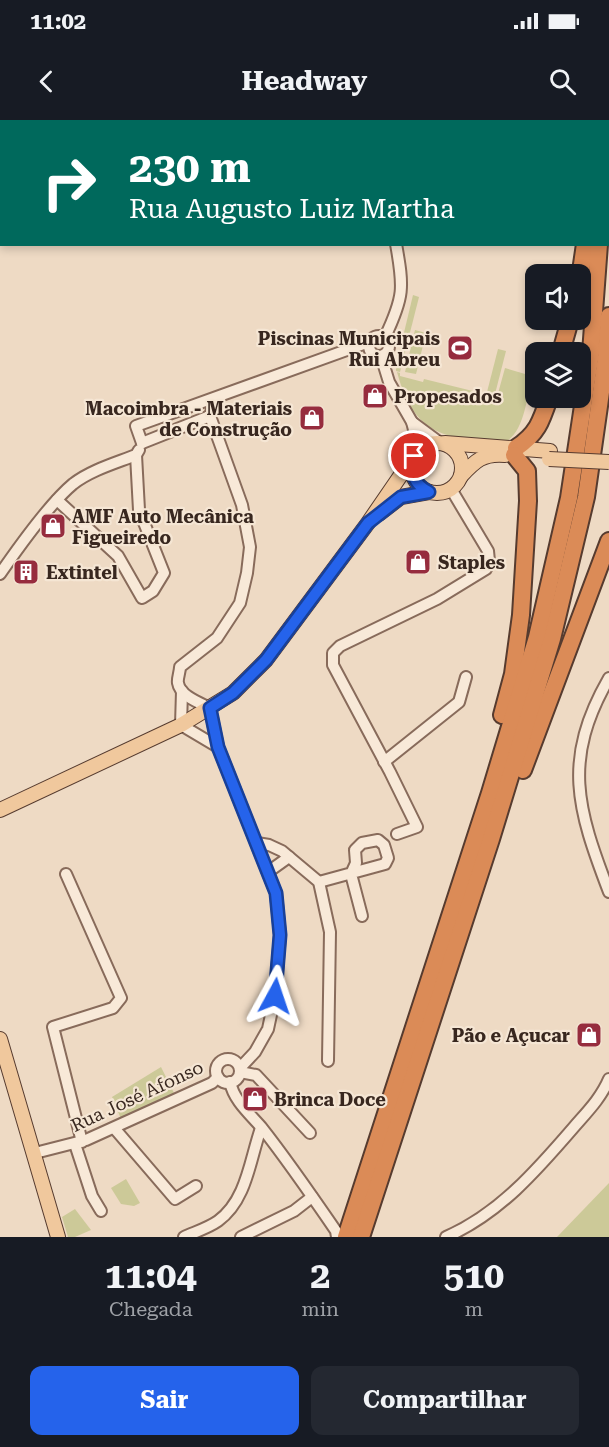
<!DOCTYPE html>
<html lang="pt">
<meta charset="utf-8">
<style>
body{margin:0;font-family:"Roboto Serif",serif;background:#242831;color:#f1f3f6;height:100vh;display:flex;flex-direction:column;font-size:22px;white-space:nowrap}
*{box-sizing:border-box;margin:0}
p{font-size:20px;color:#9ea1a6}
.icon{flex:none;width:33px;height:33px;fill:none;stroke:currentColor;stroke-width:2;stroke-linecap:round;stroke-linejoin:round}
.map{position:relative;height:1117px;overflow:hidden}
.panel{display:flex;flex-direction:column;background:#171b24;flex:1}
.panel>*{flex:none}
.banner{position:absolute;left:0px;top:0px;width:609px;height:126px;box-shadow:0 3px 9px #0003;background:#00695c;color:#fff;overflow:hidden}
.tools{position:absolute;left:525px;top:144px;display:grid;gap:12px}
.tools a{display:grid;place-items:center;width:66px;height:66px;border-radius:12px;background:#171b24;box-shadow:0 3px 9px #0003;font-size:30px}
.pin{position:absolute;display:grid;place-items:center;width:51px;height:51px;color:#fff;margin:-26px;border:3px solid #fff;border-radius:50%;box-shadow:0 2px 6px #0007}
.me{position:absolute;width:66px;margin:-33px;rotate:5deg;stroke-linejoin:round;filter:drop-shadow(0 0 4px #0008)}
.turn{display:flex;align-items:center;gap:21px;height:126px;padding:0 30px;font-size:27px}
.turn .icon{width:78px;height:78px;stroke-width:2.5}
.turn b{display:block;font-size:42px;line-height:51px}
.eta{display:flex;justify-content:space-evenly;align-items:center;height:102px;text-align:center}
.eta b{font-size:36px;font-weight:700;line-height:42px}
.action{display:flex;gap:12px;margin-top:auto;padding:12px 30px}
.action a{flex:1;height:69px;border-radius:12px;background:#2563eb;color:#fff;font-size:24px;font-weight:700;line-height:69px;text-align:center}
.action a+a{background:#242831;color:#f1f3f6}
.status{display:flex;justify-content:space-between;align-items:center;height:42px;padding:0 30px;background:#171b24;direction:ltr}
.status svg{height:16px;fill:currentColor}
header{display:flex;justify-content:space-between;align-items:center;height:78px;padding:0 30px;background:#171b24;font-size:27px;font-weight:700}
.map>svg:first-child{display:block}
</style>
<div class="status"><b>11:02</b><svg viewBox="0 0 49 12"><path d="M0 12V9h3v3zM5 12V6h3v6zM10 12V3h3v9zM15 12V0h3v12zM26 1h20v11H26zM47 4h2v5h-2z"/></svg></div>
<header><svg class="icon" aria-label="back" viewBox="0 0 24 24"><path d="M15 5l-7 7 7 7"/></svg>Headway<svg class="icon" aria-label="search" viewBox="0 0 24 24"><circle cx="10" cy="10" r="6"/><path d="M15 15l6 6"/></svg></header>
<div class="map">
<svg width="609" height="1117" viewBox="0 0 609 1117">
<rect width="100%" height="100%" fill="#eedac4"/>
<g fill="#ccc998">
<path d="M 37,0 L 255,0 L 35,1 Z"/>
<path d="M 413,175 L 419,177 L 400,252 L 396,251 L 396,246 Z"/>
<path d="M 415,210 L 426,213 L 416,254 L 405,252 Z"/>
<path d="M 498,229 L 506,231 L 495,274 L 487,272 Z"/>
<path d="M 505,248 L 532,256 C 527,276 525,309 507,321 C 446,319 415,318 397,252 L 400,253 L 400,256 L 423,262 L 424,259 L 497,277 Z"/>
<path d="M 161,947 L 174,973 L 121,999 L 112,977 Z"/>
<path d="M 126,1059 L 140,1083 L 134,1086 L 121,1084 L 111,1068 Z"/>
<path d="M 609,1063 L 609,1117 L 557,1117 Z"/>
<path d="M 75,1089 L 91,1110 L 75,1117 L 68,1117 L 62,1097 Z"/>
</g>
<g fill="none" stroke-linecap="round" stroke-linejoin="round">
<g stroke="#886b5b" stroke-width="14">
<g id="minor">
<path d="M 360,0 L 360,2"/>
<circle cx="379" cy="226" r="10"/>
<path d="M 385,217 C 404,177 404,168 396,124"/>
<path d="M 381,236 L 389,262 L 412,302 L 419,329"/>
<path d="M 218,278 L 213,286 L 210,296 L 242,385 L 250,427 L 247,453 L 240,483 L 217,518 L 180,547 C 180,552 177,559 178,563 C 180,576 200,583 210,588 L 218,627 L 276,773 L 280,815 L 275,876 L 268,909 L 255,932 L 240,948"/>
<path d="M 412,302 L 439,322"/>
<path d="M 142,323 L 136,306 L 369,222"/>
<path d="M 142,323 L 210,296"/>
<path d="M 57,380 L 118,436 L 142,478 L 153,471 L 164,453 L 139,390 L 136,335"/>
<path d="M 0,454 C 18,428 49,384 73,364 C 91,350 116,343 136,335 L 139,330"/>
<path d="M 609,558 C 562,640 577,688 609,772"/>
<path d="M 182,571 L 181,605 L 218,627"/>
<path d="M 384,642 L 459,582 L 466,557"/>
<path d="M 397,714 L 417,707 L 390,652 L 333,545 L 333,533 L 340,526 L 437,479 L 486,449 L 489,441 L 488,431 L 451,369"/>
<path d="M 257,723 L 269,725 L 282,731 L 319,762 L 330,812 L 328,941"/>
<path d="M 268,752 L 289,737"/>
<path d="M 66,754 L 121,878 L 113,888 L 53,907 L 82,1022"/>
<path d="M 319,762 L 385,744 L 388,738 L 384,725 L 378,720 L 362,723 L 355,730 L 356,743 L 351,754 L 362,796"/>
<circle cx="228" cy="951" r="12"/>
<path d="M 240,952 L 256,955 L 310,1013"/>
<path d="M 230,962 C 234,981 250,994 262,1008 C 288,1041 312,1076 336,1111 L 337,1117"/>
<path d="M 115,1009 L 175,1079 L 196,1066"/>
<path d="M 75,1024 L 92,1076 L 101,1091"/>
<path d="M 35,1033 L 86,1020 L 212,963 L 218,957"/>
<path d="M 184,1117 C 195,1112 208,1108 218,1101 C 247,1080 250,1039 261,1008"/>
<path d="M 241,1117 L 294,1091 L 312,1077"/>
<path d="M 446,1117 C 499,1094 537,1050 574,1007 C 587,992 601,978 609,959"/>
</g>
</g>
<g stroke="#563b2f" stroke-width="16">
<g id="major">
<circle cx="437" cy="348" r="25"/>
<path d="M 445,323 L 550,331"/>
<path d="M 461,356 C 475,341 483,333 505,335"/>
<path d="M 379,394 L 401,377 L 429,372"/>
<path d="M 0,690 L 181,605 L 233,573 L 266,540 L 368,403 L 414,336"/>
<path d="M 0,919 L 58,1117"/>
</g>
</g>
<g stroke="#563b2f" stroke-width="20">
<g id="highway">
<path d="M 602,2 L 602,0"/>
<path d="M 580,158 L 585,124"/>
<path d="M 561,232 L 570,200"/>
<path d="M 516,328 C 537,314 541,302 549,278"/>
<path d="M 502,595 L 513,554 L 521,495 L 528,381 L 527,351 L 514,335"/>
<path d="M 523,650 L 609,421"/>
<path d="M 346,1117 L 490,673 L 537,517 L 569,378 L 591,233 L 599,124"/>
<path d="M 361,1117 L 491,719 L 552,519 L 586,377 L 606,237 L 609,196"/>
</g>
</g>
<use href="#minor" stroke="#f8e9d8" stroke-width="10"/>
<use href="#major" stroke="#f0c89d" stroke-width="14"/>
<use href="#highway" stroke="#db8b57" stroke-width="16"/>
<g stroke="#563b2f" stroke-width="16" stroke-linecap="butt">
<path id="major-bridge" d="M 549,339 L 609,342"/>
</g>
<use href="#major-bridge" stroke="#f0c89d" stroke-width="14"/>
</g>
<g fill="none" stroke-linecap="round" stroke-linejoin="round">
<g stroke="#184099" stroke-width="15">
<path id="route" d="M 275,876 L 280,815 L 276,773 L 218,627 L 210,588 L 233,573 L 266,540 L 368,403 L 401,377 L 429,372 C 414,364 409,353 414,336"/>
</g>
<use href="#route" stroke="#2563eb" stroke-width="10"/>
</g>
<defs>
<g id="stadium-square" transform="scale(1.35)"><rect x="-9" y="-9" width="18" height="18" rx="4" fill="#962c3e" stroke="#f5e6d4"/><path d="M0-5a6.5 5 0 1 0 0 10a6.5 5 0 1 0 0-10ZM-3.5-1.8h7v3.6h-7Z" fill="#fff"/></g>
<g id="shop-square" transform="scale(1.35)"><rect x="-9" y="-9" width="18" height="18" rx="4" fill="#962c3e" stroke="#f5e6d4"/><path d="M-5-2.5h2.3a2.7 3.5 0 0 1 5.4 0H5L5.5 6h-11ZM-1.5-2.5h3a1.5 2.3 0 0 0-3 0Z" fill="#fff"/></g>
<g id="building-square" transform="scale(1.35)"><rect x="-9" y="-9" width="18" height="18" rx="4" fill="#962c3e" stroke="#f5e6d4"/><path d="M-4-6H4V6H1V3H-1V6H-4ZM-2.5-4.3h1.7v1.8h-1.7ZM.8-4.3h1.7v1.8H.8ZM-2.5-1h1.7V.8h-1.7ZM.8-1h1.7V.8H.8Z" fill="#fff"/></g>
</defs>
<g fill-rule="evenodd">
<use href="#stadium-square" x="460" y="228"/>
<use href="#shop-square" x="375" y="276"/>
<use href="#shop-square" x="312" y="298"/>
<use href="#shop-square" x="53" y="406"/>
<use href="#shop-square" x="418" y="442"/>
<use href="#building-square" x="26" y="452"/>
<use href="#shop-square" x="589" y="915"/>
<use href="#shop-square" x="255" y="979"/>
</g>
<g text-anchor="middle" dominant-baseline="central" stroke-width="4.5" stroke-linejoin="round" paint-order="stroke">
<g font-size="18" font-weight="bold" fill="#38271f" stroke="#f5e6d4" text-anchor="start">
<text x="440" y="218" text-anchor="end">Piscinas Municipais<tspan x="440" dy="21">Rui Abreu</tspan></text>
<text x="394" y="276">Propesados</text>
<text x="292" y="288" text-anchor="end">Macoimbra - Materiais<tspan x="292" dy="21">de Construção</tspan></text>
<text x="72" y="396">AMF Auto Mecânica<tspan x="72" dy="21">Figueiredo</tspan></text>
<text x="438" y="442">Staples</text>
<text x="46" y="452">Extintel</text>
<text x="570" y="915" text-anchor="end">Pão e Açucar</text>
<text x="274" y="979">Brinca Doce</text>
</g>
<g font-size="18" fill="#38271f" stroke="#f5e6d4">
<text transform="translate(137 976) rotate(-25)">Rua José Afonso</text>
</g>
</g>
</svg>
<div class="tools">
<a><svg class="icon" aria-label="sound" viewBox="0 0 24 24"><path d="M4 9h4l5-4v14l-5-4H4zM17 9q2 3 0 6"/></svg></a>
<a><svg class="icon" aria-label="layers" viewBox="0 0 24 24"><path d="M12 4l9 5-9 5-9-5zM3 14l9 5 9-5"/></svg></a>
</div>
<div class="pin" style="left:414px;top:336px;background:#d93025"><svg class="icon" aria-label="arrive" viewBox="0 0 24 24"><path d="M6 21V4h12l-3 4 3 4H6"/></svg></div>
<svg class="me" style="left:275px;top:876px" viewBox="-20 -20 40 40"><path d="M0-17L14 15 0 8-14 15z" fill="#2563eb" stroke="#fff" stroke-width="4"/></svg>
<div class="banner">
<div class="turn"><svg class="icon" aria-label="right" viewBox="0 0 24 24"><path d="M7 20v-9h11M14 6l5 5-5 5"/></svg><div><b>230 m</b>Rua Augusto Luiz Martha</div></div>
</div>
</div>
<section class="panel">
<div class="eta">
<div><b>11:04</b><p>Chegada</p></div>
<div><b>2</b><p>min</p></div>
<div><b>510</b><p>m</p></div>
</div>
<div class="action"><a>Sair</a><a>Compartilhar</a></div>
</section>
